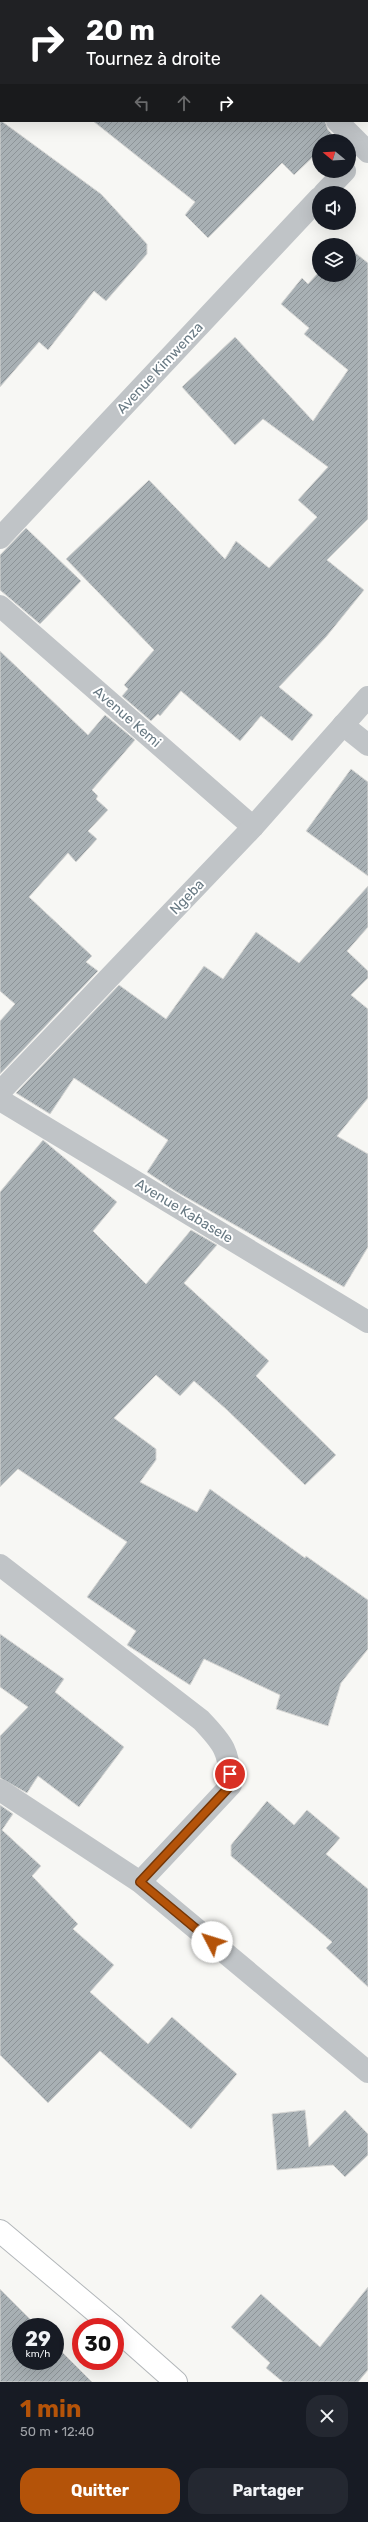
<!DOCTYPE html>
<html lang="fr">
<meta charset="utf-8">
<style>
body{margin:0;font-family:Rubik,sans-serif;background:#242831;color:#f1f3f6;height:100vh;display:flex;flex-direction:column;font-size:15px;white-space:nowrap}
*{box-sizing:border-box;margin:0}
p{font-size:13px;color:#9ea1a6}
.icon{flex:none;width:22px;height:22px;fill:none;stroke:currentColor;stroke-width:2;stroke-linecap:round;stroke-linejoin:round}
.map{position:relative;height:2382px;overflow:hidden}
.side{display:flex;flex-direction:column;background:#171b24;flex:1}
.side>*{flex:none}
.banner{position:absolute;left:0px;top:0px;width:368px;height:122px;box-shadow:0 4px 16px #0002;background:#202124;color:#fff;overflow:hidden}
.needle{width:26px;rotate:288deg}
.tools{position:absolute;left:312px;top:134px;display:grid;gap:8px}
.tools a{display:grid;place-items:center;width:44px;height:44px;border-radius:50%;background:#171b24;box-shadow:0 4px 16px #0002;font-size:20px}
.speed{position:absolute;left:12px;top:2318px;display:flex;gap:8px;font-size:20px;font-weight:700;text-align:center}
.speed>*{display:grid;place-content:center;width:52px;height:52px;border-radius:50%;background:#171b24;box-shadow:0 4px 16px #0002;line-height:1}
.speed small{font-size:10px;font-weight:400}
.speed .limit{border:6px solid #d22;background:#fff;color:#111}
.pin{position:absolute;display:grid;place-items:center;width:34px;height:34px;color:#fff;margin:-17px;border:2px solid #fff;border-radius:50%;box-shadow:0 1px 4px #0007}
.me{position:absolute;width:44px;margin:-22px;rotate:310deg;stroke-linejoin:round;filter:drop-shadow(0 0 3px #0008)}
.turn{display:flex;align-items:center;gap:14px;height:84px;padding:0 20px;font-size:18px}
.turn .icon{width:52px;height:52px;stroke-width:2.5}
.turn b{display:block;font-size:28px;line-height:34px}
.lanes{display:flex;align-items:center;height:38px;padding:0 20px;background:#0003;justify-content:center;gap:20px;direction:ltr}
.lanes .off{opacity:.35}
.round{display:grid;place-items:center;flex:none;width:42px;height:42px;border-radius:16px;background:#242831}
.head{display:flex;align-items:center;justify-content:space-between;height:68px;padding:0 20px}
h1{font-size:24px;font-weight:700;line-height:30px;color:#b45309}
.button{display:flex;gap:8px;margin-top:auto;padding:8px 20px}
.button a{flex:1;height:46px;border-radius:16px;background:#b45309;color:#fff;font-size:16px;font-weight:700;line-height:46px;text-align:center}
.button a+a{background:#242831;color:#f1f3f6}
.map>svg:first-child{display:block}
</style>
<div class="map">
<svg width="368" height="2382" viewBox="0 0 368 2382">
<defs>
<pattern id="building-hatch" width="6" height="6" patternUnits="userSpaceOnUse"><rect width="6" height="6" fill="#a8b0b4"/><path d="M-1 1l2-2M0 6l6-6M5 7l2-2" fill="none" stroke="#8d9498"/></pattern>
</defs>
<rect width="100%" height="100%" fill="#f7f7f4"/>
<g fill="url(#building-hatch)" stroke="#d8d8d6">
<path d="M 0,120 L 101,194 L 147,244 L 147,254 L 106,301 L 94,291 L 48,350 L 39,342 L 0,387 Z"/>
<path d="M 93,121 L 325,121 L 328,130 L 334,136 L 329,141 L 319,141 L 319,151 L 294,175 L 282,163 L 208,238 L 185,215 L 195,202 Z"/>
<path d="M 349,248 L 368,263 L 368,519 L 327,560 L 364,590 L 326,637 L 279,687 L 313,715 L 292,741 L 261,716 L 240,741 L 181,691 L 160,716 L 158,714 L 151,721 L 122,696 L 128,689 L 124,685 L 154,650 L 66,559 L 149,480 L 225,559 L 236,541 L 269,568 L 317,517 L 298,500 L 328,467 L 263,419 L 235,445 L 182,387 L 235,337 L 313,421 L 348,370 L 304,334 L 309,328 L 281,304 L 302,278 L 308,284 L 319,272 L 319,275 L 349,275 Z"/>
<path d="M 26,528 L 81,581 L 40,624 L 0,590 L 0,555 Z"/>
<path d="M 0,651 L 88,735 L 105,715 L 135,740 L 92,790 L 98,796 L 96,799 L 108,810 L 88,831 L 97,839 L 76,862 L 68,853 L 29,897 L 92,956 L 86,962 L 98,971 L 0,1074 L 0,1021 L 15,1004 L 0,991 Z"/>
<path d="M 351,769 L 368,782 L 368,876 L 306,831 Z"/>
<path d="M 368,886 L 368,927 L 347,951 L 368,971 L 368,978 L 351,995 L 368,1009 L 368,1098 L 337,1136 L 368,1154 L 368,1247 L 344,1287 L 175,1191 L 147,1172 L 168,1140 L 74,1078 L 50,1114 L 16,1093 L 119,985 L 166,1019 L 204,966 L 223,979 L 256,932 L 299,963 Z"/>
<path d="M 43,1140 L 117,1202 L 93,1231 L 146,1284 L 191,1230 L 217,1245 L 184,1283 L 269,1361 L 256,1376 L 336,1455 L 305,1485 L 226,1409 L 194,1381 L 180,1396 L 156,1375 L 114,1418 L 156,1449 L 156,1460 L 140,1482 L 197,1512 L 210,1489 L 305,1558 L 306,1556 L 368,1600 L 368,1649 L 341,1683 L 328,1726 L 276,1709 L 280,1695 L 204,1659 L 190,1685 L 127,1645 L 136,1631 L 87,1597 L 127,1542 L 18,1469 L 0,1487 L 0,1192 Z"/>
<path d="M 0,1634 L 64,1679 L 55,1692 L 124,1747 L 79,1807 L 38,1776 L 27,1793 L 0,1778 L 0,1736 L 28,1707 L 0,1687 Z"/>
<path d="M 267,1801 L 294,1825 L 307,1810 L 340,1838 L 326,1854 L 368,1889 L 368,1987 L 326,1948 L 332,1942 L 231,1856 L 231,1845 Z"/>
<path d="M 0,1805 L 13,1814 L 2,1830 L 41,1866 L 32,1876 L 78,1924 L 73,1929 L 114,1965 L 90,1992 L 148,2044 L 172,2017 L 237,2074 L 191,2129 L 100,2051 L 48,2103 L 0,2055 Z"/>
<path d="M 305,2110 L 309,2147 L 345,2110 L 368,2134 L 368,2155 L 345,2177 L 333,2165 L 277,2170 L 272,2114 Z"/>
<path d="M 368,2287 L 368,2370 L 358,2382 L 283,2382 L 266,2368 L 270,2363 L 231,2327 L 261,2294 L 320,2347 Z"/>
<path d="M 0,2289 L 38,2327 L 21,2327 L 21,2361 L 55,2361 L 55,2345 L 92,2382 L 0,2382 Z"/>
</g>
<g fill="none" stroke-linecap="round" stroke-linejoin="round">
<g stroke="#b3b7ba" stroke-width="24">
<g id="highway">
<path d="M 0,2231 L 114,2327"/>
<path d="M 115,2328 L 176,2382"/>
</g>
</g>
<g stroke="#c0c4c7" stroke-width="22">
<path d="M 212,0 L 213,1"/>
<path d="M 337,121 L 368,152"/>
<path d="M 324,193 L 345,171"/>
<path d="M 0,538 L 319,198"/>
<path d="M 0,606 L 253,827"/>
<path d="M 343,725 L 368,745"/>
<path d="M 0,1092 L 253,827 L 368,697"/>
<path d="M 0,1100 L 368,1322"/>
<path d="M 0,1565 L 201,1720 C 224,1744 229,1751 231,1785 L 140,1882"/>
<path d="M 0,1790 L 140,1882 L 368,2072"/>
</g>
<use href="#highway" stroke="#fff" stroke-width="22"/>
</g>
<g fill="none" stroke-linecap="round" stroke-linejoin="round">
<g stroke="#753606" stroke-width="10">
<path id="route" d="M 212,1942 L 140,1882 L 231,1785 L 230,1774"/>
</g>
<use href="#route" stroke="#b45309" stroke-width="7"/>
</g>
<g text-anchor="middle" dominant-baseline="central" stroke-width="4" stroke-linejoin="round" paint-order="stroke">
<g font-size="14" fill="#687983" stroke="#fff">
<text transform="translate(160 368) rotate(-47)">Avenue Kimwenza</text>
<text transform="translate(127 717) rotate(41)">Avenue Kemi</text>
<text transform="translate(187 897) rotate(-46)">Ngeba</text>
<text transform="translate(184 1211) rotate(31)">Avenue Kabasele</text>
</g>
</g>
</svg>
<div class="tools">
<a><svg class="needle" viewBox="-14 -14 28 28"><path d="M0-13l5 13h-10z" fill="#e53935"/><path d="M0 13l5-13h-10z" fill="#9ea1a6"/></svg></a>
<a><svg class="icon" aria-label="sound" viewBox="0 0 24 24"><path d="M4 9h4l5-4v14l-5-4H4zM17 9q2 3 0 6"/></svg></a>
<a><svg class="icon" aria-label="layers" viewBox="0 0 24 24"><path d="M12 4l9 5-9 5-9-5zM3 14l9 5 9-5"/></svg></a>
</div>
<div class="speed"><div>29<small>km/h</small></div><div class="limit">30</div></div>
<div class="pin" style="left:230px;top:1774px;background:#d93025"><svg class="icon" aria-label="arrive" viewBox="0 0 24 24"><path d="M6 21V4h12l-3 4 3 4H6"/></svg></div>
<svg class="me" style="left:212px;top:1942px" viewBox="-20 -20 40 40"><circle r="19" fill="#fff"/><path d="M0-13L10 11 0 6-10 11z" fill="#b45309"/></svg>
<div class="banner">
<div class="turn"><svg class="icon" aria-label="right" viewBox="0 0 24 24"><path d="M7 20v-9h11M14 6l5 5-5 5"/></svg><div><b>20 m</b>Tournez à droite</div></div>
<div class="lanes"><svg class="icon off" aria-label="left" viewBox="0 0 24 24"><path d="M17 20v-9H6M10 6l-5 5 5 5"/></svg><svg class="icon off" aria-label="ahead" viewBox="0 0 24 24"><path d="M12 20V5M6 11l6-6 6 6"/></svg><svg class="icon" aria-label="right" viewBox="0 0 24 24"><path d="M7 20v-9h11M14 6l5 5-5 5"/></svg></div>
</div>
</div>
<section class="side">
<div class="head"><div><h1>1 min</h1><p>50 m · 12:40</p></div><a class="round"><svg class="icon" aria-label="close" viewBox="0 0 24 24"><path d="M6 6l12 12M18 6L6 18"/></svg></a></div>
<div class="button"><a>Quitter</a><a>Partager</a></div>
</section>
